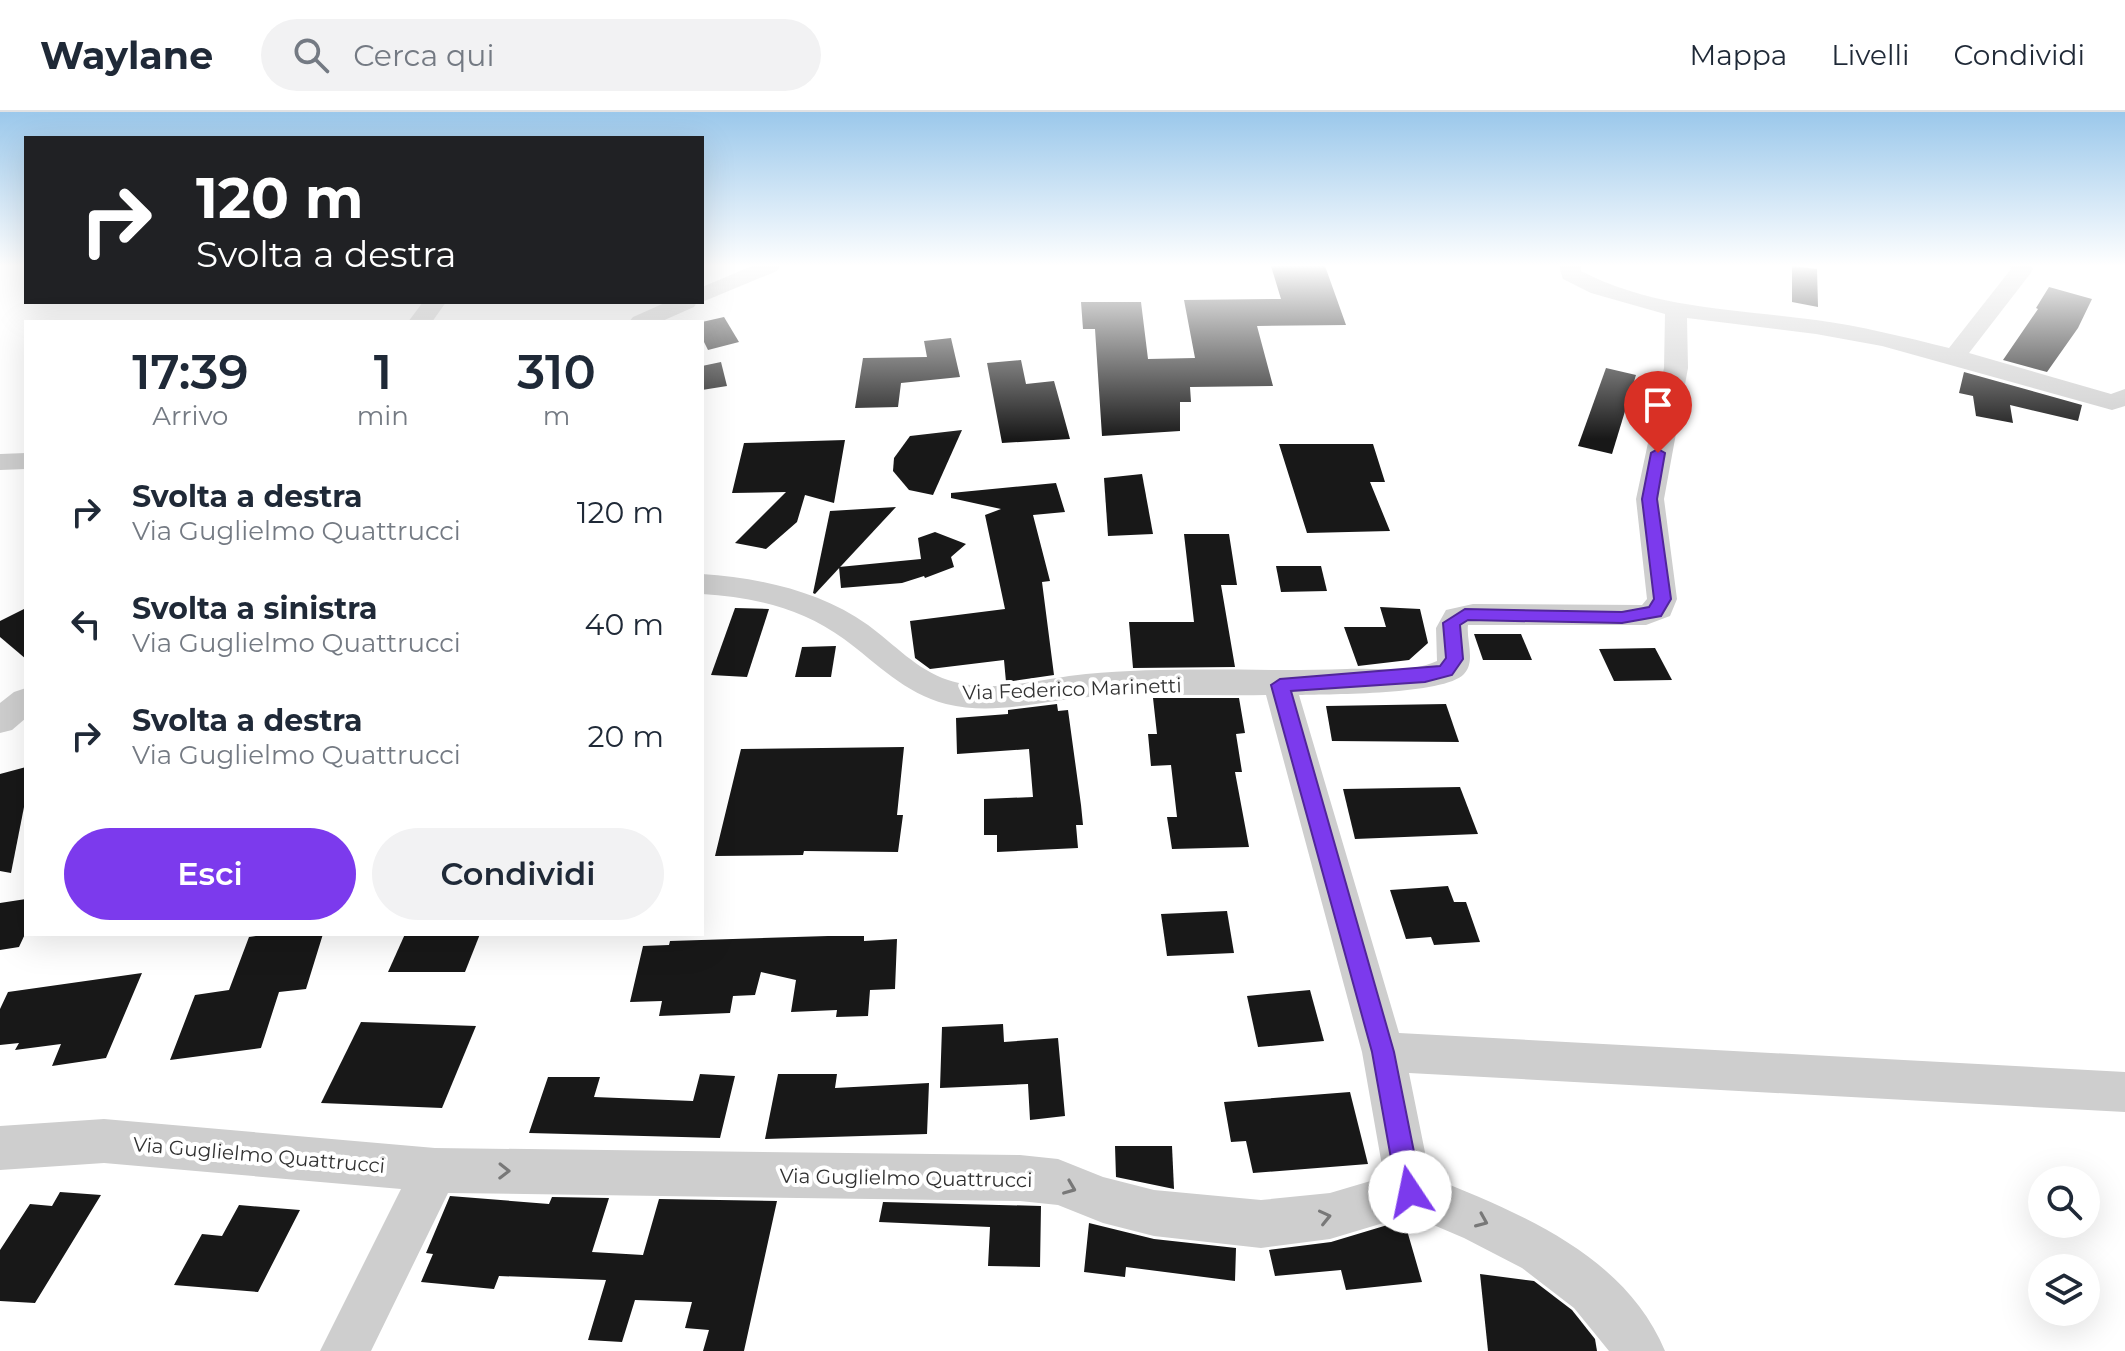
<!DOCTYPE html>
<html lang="it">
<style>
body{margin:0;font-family:Montserrat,sans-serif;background:#f2f2f3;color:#1f2937;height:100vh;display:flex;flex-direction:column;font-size:30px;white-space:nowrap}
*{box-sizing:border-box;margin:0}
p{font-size:26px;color:#747a83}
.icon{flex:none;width:44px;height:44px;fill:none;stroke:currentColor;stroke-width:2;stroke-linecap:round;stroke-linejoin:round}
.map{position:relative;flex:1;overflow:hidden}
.side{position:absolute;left:24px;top:208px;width:680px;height:616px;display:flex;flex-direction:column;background:#fff;border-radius:0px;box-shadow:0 8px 32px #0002}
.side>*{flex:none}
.banner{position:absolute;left:24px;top:24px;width:680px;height:168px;border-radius:0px;box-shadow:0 8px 32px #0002;background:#202124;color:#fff;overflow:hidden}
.tools{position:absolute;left:2028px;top:1054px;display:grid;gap:16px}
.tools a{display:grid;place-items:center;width:72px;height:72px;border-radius:50%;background:#fff;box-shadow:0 8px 32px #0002;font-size:40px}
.pin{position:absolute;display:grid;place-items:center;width:68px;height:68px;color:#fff;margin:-82px -34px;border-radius:50% 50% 50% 0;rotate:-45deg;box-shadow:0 0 8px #0007}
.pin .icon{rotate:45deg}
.me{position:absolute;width:88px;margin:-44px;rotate:349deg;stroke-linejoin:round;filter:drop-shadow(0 0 6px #0008)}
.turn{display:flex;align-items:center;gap:28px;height:168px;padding:0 40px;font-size:36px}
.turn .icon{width:104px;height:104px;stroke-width:2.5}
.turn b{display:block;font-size:56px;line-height:68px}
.eta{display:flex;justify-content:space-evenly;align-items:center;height:136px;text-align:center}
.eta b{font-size:48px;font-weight:600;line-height:56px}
.primary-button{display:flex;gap:16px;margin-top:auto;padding:16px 40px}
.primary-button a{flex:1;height:92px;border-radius:48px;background:#7c3aed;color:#fff;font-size:32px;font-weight:600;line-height:92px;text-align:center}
.primary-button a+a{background:#f2f2f3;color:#1f2937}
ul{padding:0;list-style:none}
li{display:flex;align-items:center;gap:24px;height:112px;padding:0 40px}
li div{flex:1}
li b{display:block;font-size:30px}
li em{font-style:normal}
header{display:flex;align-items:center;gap:48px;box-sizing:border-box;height:112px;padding:0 40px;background:#fff;border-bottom:2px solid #e0e1e3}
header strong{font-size:38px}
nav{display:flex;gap:44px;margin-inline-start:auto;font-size:28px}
.search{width:560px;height:72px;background:#f2f2f3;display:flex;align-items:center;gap:20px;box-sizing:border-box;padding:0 28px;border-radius:44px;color:#747a83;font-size:30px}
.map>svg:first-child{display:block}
</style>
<header>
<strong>Waylane</strong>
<div class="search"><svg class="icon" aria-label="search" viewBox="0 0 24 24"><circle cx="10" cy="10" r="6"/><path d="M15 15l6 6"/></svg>Cerca qui</div>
<nav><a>Mappa</a><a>Livelli</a><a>Condividi</a></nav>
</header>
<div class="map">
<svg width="2125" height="1239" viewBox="0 0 2125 1239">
<rect width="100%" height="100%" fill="#fff"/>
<g fill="#181818">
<path d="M 1271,154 L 1325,154 L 1346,213 L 1257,214 L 1273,274 L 1190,275 L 1191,290 L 1180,290 L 1180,319 L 1102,324 L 1095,217 L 1083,217 L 1081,190 L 1141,190 L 1148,247 L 1195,246 L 1184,188 L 1281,187 Z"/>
<path d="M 1792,154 L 1817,157 L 1818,195 L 1792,190 Z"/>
<path d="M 2049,175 L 2092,187 L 2078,216 L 2047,260 L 2003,248 L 2038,197 L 2036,196 Z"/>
<path d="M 724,205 L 739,230 L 708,238 L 702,226 L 702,210 Z"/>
<path d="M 951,226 L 960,265 L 901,271 L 898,295 L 855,296 L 863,246 L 927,245 L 924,229 Z"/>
<path d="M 1021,248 L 1026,272 L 1054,269 L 1070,327 L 1002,331 L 987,251 Z"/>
<path d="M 721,250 L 727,274 L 702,278 L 702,254 Z"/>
<path d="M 1606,256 L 1636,263 L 1612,342 L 1578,334 Z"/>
<path d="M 1964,260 L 2082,293 L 2078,309 L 2010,293 L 2013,311 L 1976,304 L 1973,284 L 1959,281 Z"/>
<path d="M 962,318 L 933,383 L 909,378 L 893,359 L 894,346 L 910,324 Z"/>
<path d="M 845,328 L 834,391 L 805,383 L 797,410 L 766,437 L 735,431 L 786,380 L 732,381 L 744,331 Z"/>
<path d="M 1279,332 L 1373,332 L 1385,370 L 1370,370 L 1390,419 L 1307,421 Z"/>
<path d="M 1142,362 L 1153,422 L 1108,424 L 1104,366 Z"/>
<path d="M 1056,371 L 1065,400 L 1033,403 L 1050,469 L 1042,470 L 1054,563 L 1006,570 L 1004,548 L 930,557 L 915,546 L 910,509 L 1005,497 L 985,403 L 1001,397 L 951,386 L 951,381 Z"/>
<path d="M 896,395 L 815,482 L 813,481 L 830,399 Z"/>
<path d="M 935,420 L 966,432 L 951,445 L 954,455 L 925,466 L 924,464 L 902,471 L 841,476 L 839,455 L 921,447 L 918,426 Z"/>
<path d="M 1184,422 L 1229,422 L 1237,473 L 1221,473 L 1235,555 L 1133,556 L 1129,510 L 1194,510 Z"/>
<path d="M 1276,454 L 1321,454 L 1327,479 L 1281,480 Z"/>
<path d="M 1380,495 L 1420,497 L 1428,531 L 1409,548 L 1358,554 L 1344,515 L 1386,515 Z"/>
<path d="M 26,496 L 26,547 L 0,525 L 0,509 Z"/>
<path d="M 735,496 L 769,497 L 747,565 L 711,563 Z"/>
<path d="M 1474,522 L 1521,522 L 1532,548 L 1483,548 Z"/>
<path d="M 836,534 L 831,565 L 795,565 L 802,535 Z"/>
<path d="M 1655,536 L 1672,568 L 1614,569 L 1599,537 Z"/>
<path d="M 1153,586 L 1239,586 L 1245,621 L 1236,622 L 1242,660 L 1235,660 L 1249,735 L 1172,737 L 1167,705 L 1177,705 L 1171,653 L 1151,654 L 1148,622 L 1157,622 Z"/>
<path d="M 1057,592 L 1058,599 L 1068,598 L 1081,693 L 1083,713 L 1076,713 L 1078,736 L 997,740 L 997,723 L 984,723 L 984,687 L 1033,685 L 1029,637 L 957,642 L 956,606 L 1008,602 L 1008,598 Z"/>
<path d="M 1446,592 L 1459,630 L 1332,629 L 1326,594 Z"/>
<path d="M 904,635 L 897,703 L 903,703 L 898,740 L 804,739 L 803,743 L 715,744 L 741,637 Z"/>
<path d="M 26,655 L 26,685 L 11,761 L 0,759 L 0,662 Z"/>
<path d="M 1460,675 L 1478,722 L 1355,727 L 1343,677 Z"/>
<path d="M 1448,774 L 1454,790 L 1466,790 L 1480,830 L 1434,833 L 1431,825 L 1406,827 L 1390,778 Z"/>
<path d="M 26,787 L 26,820 L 19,835 L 0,838 L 0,791 Z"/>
<path d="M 1227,799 L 1234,841 L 1167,844 L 1161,802 Z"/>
<path d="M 272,822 L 323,822 L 306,877 L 279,880 L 261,936 L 170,948 L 195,883 L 229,878 L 249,825 Z"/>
<path d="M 405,822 L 480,822 L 465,860 L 388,860 Z"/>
<path d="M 828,824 L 864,824 L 864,829 L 897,827 L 895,877 L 870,878 L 868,904 L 836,905 L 837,898 L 791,900 L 796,868 L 761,860 L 755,883 L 733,884 L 730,901 L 659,904 L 662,889 L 630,890 L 643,834 L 669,833 L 670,829 Z"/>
<path d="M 142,861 L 106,946 L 52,954 L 61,932 L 15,938 L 19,931 L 0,933 L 0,897 L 8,880 Z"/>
<path d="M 1310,878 L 1324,929 L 1258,935 L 1247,884 Z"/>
<path d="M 361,910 L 476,914 L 442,996 L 321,991 Z"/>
<path d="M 1003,912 L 1004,930 L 1058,926 L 1065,1004 L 1030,1008 L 1028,972 L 940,976 L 942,915 Z"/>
<path d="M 700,962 L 735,964 L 720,1026 L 529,1021 L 548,965 L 600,965 L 594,985 L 693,989 Z"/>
<path d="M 778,962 L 837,962 L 835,976 L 929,971 L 927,1022 L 765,1027 Z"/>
<path d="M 1350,980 L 1368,1052 L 1253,1061 L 1246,1029 L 1231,1030 L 1224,990 Z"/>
<path d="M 1115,1034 L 1172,1034 L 1174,1077 L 1116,1065 Z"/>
<path d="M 60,1080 L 101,1083 L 35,1191 L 0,1189 L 0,1138 L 30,1092 L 52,1094 Z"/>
<path d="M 450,1084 L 549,1092 L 552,1085 L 609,1086 L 592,1140 L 643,1143 L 659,1087 L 777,1089 L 744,1239 L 703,1239 L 709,1218 L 685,1216 L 692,1190 L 635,1188 L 622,1230 L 588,1228 L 606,1168 L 499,1164 L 494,1177 L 421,1170 L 433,1142 L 426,1141 Z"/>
<path d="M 883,1090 L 1041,1094 L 1040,1155 L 988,1154 L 990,1115 L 879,1110 Z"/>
<path d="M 239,1093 L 300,1098 L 258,1180 L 174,1173 L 202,1122 L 222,1124 Z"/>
<path d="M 1404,1108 L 1422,1170 L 1346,1178 L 1341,1158 L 1275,1164 L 1269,1138 L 1331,1130 Z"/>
<path d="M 1089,1111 L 1154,1127 L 1236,1136 L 1235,1169 L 1126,1155 L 1125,1165 L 1084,1160 Z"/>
<path d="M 1480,1162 L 1534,1169 L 1572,1198 L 1595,1227 L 1597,1239 L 1488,1239 Z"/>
</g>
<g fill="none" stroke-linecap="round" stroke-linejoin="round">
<g fill="#cecece" fill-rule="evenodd">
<path d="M 752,154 L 780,154 L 777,159 L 702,190 L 702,175 Z"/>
<path d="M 1559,154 L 1581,154 L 1581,159 C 1654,197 1735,197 1816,208 C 1860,214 1905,225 1949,236 L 2011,157 L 2009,154 L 2031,154 L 2033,157 L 2030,162 L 1969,241 L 2111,282 L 2125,277 L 2125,294 L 2112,298 L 1882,234 L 1816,222 L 1687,206 L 1688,256 L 1664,387 L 1677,487 L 1670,504 L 1646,513 L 1468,513 C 1466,528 1476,549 1464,562 C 1444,583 1331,582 1299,583 L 1399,921 L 2125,960 L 2125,1000 L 1409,961 L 1430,1065 C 1520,1101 1625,1143 1665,1239 L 1609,1239 L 1574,1196 L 1522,1156 L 1464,1126 L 1410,1103 L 1330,1127 L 1261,1136 L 1154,1124 L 1103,1111 L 1058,1093 L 1020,1089 L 448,1081 L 371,1239 L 320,1239 L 401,1077 L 104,1051 L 0,1058 L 0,1014 L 104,1007 L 435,1036 L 1020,1043 L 1058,1047 L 1103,1065 L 1154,1078 L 1261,1088 L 1330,1081 L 1384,1065 L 1362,940 L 1266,583 C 1212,584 1157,581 1102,584 C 1050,586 998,605 946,592 C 904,581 878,552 844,527 C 802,496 753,485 702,482 L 702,462 C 760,466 820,479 868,513 C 894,532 917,558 948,568 C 992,583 1042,566 1086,562 C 1172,554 1261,560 1347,557 C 1375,556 1412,561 1437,549 L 1436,516 L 1446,498 L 1473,492 L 1642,493 L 1647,487 L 1636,387 L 1664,256 L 1665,202 L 1591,181 L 1563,167 Z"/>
<path d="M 423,190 L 446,190 L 432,210 L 408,210 Z"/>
<path d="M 667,190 L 697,190 L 694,195 L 660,210 L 629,210 L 633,205 Z"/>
<path d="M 26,341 L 26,357 L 0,358 L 0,342 Z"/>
<path d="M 26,576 L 26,606 L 12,618 L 0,621 L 0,591 L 14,580 Z"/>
</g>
</g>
<defs><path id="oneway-chevron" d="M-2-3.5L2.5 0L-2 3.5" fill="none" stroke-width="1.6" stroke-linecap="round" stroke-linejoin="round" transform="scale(2)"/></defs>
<g stroke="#787878">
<use href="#oneway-chevron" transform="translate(504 1059) rotate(1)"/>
<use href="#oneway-chevron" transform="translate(1070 1076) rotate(22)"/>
<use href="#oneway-chevron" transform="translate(1325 1105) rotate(-13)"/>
<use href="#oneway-chevron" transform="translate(1482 1109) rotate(23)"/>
</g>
<linearGradient id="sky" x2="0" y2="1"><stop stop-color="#9bc8eb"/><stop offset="0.47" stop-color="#fff"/><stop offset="1" stop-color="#fff" stop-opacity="0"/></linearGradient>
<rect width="2125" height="327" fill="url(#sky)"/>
<path fill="#7c3aed" stroke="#51269a" stroke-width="2" d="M 1658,337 L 1665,341 L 1657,387 L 1671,487 L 1661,504 L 1622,511 L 1468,508 L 1460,513 L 1463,547 L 1452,563 L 1425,570 L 1291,579 L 1394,940 L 1422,1080 L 1419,1088 L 1410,1092 L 1401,1088 L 1397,1080 L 1372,940 L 1271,573 L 1280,567 L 1440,554 L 1446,546 L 1443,511 L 1465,497 L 1622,500 L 1649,495 L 1654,487 L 1642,387 L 1651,341 Z"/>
<g text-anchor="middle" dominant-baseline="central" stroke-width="8" stroke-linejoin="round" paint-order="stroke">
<g font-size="20" fill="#313131" stroke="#fff">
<text transform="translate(1072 577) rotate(-2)">Via Federico Marinetti</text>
<text transform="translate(259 1043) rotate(5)">Via Guglielmo Quattrucci</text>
<text transform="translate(906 1066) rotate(1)">Via Guglielmo Quattrucci</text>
</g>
</g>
</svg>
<div class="tools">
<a><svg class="icon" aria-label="search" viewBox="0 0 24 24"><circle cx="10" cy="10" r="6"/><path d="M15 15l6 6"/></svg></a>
<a><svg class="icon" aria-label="layers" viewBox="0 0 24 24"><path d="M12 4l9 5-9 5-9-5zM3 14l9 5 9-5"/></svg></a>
</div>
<div class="pin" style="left:1658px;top:341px;background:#d93025"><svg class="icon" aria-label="arrive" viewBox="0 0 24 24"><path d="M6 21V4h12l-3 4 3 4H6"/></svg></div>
<svg class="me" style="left:1410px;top:1080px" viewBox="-20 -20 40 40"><circle r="19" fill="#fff"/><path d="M0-13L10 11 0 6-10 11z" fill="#7c3aed"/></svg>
<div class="banner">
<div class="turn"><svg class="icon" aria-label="right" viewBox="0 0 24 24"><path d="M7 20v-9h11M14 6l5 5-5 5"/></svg><div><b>120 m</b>Svolta a destra</div></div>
</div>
<section class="side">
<div class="eta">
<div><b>17:39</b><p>Arrivo</p></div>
<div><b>1</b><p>min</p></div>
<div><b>310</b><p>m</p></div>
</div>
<ul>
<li><svg class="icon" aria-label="right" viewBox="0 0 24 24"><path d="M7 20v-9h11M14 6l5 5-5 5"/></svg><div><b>Svolta a destra</b><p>Via Guglielmo Quattrucci</p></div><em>120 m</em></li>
<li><svg class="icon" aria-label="left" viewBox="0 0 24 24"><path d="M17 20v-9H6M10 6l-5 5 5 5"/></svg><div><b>Svolta a sinistra</b><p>Via Guglielmo Quattrucci</p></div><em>40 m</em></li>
<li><svg class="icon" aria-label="right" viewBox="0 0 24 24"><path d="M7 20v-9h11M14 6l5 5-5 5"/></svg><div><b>Svolta a destra</b><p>Via Guglielmo Quattrucci</p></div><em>20 m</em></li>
</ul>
<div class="primary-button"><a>Esci</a><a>Condividi</a></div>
</section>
</div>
